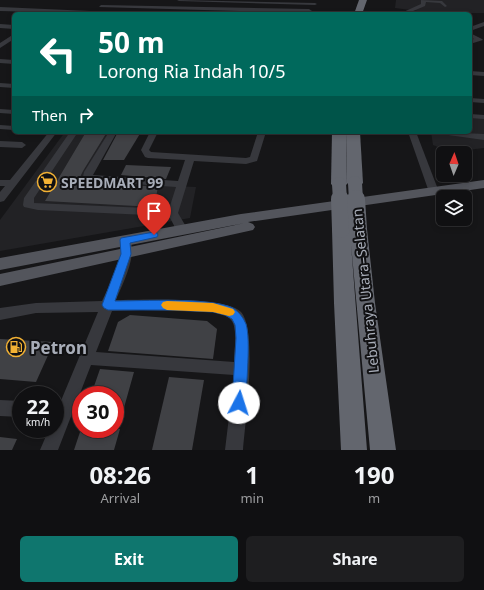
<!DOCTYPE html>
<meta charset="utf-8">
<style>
body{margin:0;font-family:"Noto Sans",sans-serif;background:#1e1e20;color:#f1f3f6;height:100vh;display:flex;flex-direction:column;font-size:15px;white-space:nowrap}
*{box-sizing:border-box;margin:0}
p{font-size:13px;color:#9c9d9f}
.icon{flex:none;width:22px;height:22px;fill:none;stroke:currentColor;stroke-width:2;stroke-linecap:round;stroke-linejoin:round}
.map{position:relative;height:450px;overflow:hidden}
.details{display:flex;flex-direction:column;background:#101012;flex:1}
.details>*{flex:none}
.guide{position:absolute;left:12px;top:12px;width:460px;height:122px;border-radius:6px;box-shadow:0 2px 6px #0003,0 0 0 1px #303032;background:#00695c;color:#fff;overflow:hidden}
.needle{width:26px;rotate:2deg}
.fabs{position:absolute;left:436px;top:146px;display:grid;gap:8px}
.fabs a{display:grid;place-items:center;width:36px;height:36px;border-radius:6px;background:#101012;box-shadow:0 2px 6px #0003,0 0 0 1px #303032;font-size:20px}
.speed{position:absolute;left:12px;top:386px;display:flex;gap:8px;font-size:20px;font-weight:700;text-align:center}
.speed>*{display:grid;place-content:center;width:52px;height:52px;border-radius:50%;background:#101012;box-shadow:0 2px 6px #0003,0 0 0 1px #303032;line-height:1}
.speed small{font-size:10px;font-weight:400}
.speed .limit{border:6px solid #d22;background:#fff;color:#111}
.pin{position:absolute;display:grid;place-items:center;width:34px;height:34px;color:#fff;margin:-41px -17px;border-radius:50% 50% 50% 0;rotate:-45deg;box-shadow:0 0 4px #0007}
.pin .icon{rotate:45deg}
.me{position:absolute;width:44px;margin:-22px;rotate:5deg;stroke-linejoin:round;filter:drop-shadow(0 0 3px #0008)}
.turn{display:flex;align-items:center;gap:14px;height:84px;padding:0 20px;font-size:18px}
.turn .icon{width:52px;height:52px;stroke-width:2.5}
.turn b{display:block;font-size:28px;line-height:34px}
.then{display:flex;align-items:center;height:38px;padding:0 20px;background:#0003;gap:8px;font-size:15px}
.eta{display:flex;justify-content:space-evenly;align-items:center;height:68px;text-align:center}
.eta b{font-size:24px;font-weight:700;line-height:28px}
.button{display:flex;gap:8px;margin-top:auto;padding:8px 20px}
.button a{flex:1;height:46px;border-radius:6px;background:#0f766e;color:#fff;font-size:16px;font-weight:700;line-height:46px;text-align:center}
.button a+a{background:#1e1e20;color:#f1f3f6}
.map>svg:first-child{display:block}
</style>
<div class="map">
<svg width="484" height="450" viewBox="0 0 484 450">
<rect width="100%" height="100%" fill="#161618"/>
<g fill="#222225">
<path d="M 396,0 L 484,0 L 484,13 L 433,13 L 395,8 Z"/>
<path d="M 470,116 L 484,117 L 484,148 L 450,152 L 433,145 L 431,132 L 470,132 Z"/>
<path d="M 65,132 L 110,132 L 82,182 L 196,187 L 190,218 L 0,251 L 0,220 Z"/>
</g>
<g fill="#404145">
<path d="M 86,132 L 107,132 L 83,171 L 76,185 L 116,187 L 117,184 L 158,187 L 154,207 L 45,201 Z"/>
<path d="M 118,132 L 141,132 L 124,160 L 103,160 Z"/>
<path d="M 126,165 L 171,167 L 166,179 L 121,175 Z"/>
<path d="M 130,315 L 207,321 L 217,329 L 213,359 L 108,351 L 118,322 Z"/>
<path d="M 0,339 L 54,342 L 36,382 L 0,379 Z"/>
<path d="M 100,369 L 134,372 L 118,429 L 120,429 L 114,450 L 74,450 L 81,429 L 115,429 L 115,395 L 91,395 Z"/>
<path d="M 169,377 L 204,380 L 192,450 L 152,450 Z"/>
<path d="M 0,437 L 17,439 L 12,450 L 0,450 Z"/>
</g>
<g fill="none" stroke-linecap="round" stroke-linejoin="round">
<g fill="#37383d" fill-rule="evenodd">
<path d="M 177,0 L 315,3 L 317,4 L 315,5 L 179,1 Z"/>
<path d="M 421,0 L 442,1 L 447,6 L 445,7 L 440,3 L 426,2 L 425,6 L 406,14 L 399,14 L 421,4 Z"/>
<path d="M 101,5 L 309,9 L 312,11 L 309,13 L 99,7 Z"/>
<path d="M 0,7 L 113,12 L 116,14 L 0,11 Z"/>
<path d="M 484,22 L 484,26 L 470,31 L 470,27 Z"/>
<path d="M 0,24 L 14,25 L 14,29 L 0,28 Z"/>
<path d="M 470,33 L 482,39 L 483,40 L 470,44 L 470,40 L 474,39 L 470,37 Z"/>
<path d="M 14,34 L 14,39 L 0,48 L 0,43 Z"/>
<path d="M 0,59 L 14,60 L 14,64 L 0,63 Z"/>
<path d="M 470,71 L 484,72 L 484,76 L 470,75 Z"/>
<path d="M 0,83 L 14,84 L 14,88 L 0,87 Z"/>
<path d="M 470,98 L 484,99 L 484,103 L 470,102 Z"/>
<path d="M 0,109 L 14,110 L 14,114 L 0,113 Z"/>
<path d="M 470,114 L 484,115 L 484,119 L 470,118 Z"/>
<path d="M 0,125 L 14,126 L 14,130 L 0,129 Z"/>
<path d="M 49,132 L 57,132 L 4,201 L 0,202 L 0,192 L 5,186 L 0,186 L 0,180 L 10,180 Z"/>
<path d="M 70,132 L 78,132 L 34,198 L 34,203 L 169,209 L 176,187 L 90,181 L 83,177 L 84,172 L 109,132 L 117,132 L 93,175 L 178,181 L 185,160 L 148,158 L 145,157 L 141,150 L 150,132 L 158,132 L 149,150 L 151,152 L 246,158 L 250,157 L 258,132 L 266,132 L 257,161 L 246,164 L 194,161 L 178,213 L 188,230 L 186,233 L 178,233 L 169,216 L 38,210 L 24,207 L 23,205 L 24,198 Z"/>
<path d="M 408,132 L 416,132 L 439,192 L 438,194 L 430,194 L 429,192 Z"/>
<path d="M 440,132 L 484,134 L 484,140 L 441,134 Z"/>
<path d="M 0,141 L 22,142 L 26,145 L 22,148 L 0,147 Z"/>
<path d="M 125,236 L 129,237 C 139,253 122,285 116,300 C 140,300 225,296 241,312 C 258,331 245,423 243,450 L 225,450 L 234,375 L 91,365 L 58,450 L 40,450 L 49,429 L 55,429 L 55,415 L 98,312 L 36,313 L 0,320 L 0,308 L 36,303 L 102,301 C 109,286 117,271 120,256 C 121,250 118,243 121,237 ZM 141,310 L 213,312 C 219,314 227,315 231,320 C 238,327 234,352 234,362 L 96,352 L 112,311 Z"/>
<path d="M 0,400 L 21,401 L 21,417 L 0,416 Z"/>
</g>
<path fill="#53555c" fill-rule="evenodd" d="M 484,180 L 484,188 L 248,222 L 253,224 L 255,227 L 253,230 L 0,286 L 0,274 L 245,223 L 0,270 L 0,258 L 241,214 Z"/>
<g fill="#63666e" fill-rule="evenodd">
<path d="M 359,0 L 367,0 L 362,14 L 354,14 Z"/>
<path d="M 332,132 L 346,132 L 347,184 L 344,187 L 339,189 L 334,187 L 331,184 Z"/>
<path d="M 346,132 L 360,132 L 363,183 L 360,186 L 355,188 L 350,186 L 347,183 Z"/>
<path d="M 341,223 L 347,225 L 350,229 L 352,225 L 358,223 L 364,225 L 367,229 L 375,303 L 396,450 L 370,450 L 351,244 L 367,450 L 341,450 L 334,303 L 332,229 L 335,225 Z"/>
</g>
<g stroke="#63666e" stroke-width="14">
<path d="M 355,183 L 356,200"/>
<path d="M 339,184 L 340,200"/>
</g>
<g stroke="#63666e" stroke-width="18">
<path d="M 340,199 L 341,229"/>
<path d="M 356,199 L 358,229"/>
</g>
</g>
<path fill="#1a73e8" stroke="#114b97" d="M 154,232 L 157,233 L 158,235 L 157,237 L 130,243 L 131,254 L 115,301 C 142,301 210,297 233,308 C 239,312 243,317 246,324 C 251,340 246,384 246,403 L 244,407 L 239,409 L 234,407 L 232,403 L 236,338 L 235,325 L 232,319 L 225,315 L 213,312 L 174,310 L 108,310 L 104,308 L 102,305 L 121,254 L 120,240 L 121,238 Z"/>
<path fill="#f59e0b" d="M 167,301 L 213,303 L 233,309 L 235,312 L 233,315 L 229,316 L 213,312 L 167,310 L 163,308 L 161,305 L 163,302 Z"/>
<defs>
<g id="supermarket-ring" transform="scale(1)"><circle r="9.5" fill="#111113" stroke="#f2b134" stroke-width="1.5"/><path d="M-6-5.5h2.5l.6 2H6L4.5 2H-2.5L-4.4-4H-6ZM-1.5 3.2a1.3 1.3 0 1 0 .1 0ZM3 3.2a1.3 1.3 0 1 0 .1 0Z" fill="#f2b134"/></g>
<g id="fuel-ring" transform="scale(1)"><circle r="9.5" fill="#111113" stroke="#f2b134" stroke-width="1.5"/><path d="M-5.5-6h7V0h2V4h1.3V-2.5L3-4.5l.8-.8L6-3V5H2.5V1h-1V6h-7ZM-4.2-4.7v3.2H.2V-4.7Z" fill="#f2b134"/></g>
</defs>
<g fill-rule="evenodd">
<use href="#supermarket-ring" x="47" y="182"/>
<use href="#fuel-ring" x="16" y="347"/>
</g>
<g text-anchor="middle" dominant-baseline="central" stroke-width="4" stroke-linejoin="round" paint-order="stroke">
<g font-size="14" font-weight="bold" fill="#a8adb8" stroke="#111113" text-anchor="start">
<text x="61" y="182">SPEEDMART 99</text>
</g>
<g font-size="14" fill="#a8adb8" stroke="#111113">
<text transform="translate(365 291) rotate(-96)">Lebuhraya Utara–Selatan</text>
</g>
<g font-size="17" font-weight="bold" fill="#a8adb8" stroke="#111113" text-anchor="start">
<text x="30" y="347">Petron</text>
</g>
</g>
</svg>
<div class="fabs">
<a><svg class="needle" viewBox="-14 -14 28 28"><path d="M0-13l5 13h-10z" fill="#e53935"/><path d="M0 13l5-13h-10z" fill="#9c9d9f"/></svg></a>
<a><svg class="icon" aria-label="layers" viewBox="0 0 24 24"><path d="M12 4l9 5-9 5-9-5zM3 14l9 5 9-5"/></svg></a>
</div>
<div class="speed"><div>22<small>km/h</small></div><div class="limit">30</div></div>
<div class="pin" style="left:154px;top:235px;background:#d93025"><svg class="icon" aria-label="arrive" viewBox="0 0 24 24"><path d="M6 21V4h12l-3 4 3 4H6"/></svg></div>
<svg class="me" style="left:239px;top:403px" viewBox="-20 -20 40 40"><circle r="19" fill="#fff"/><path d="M0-13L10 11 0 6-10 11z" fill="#1a73e8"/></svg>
<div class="guide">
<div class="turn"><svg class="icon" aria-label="left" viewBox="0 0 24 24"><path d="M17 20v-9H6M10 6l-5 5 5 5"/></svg><div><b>50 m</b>Lorong Ria Indah 10/5</div></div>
<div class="then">Then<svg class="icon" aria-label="right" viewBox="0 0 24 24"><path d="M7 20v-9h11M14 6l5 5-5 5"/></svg></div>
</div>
</div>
<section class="details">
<div class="eta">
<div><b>08:26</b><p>Arrival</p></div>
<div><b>1</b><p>min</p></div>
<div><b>190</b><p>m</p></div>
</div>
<div class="button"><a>Exit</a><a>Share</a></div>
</section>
